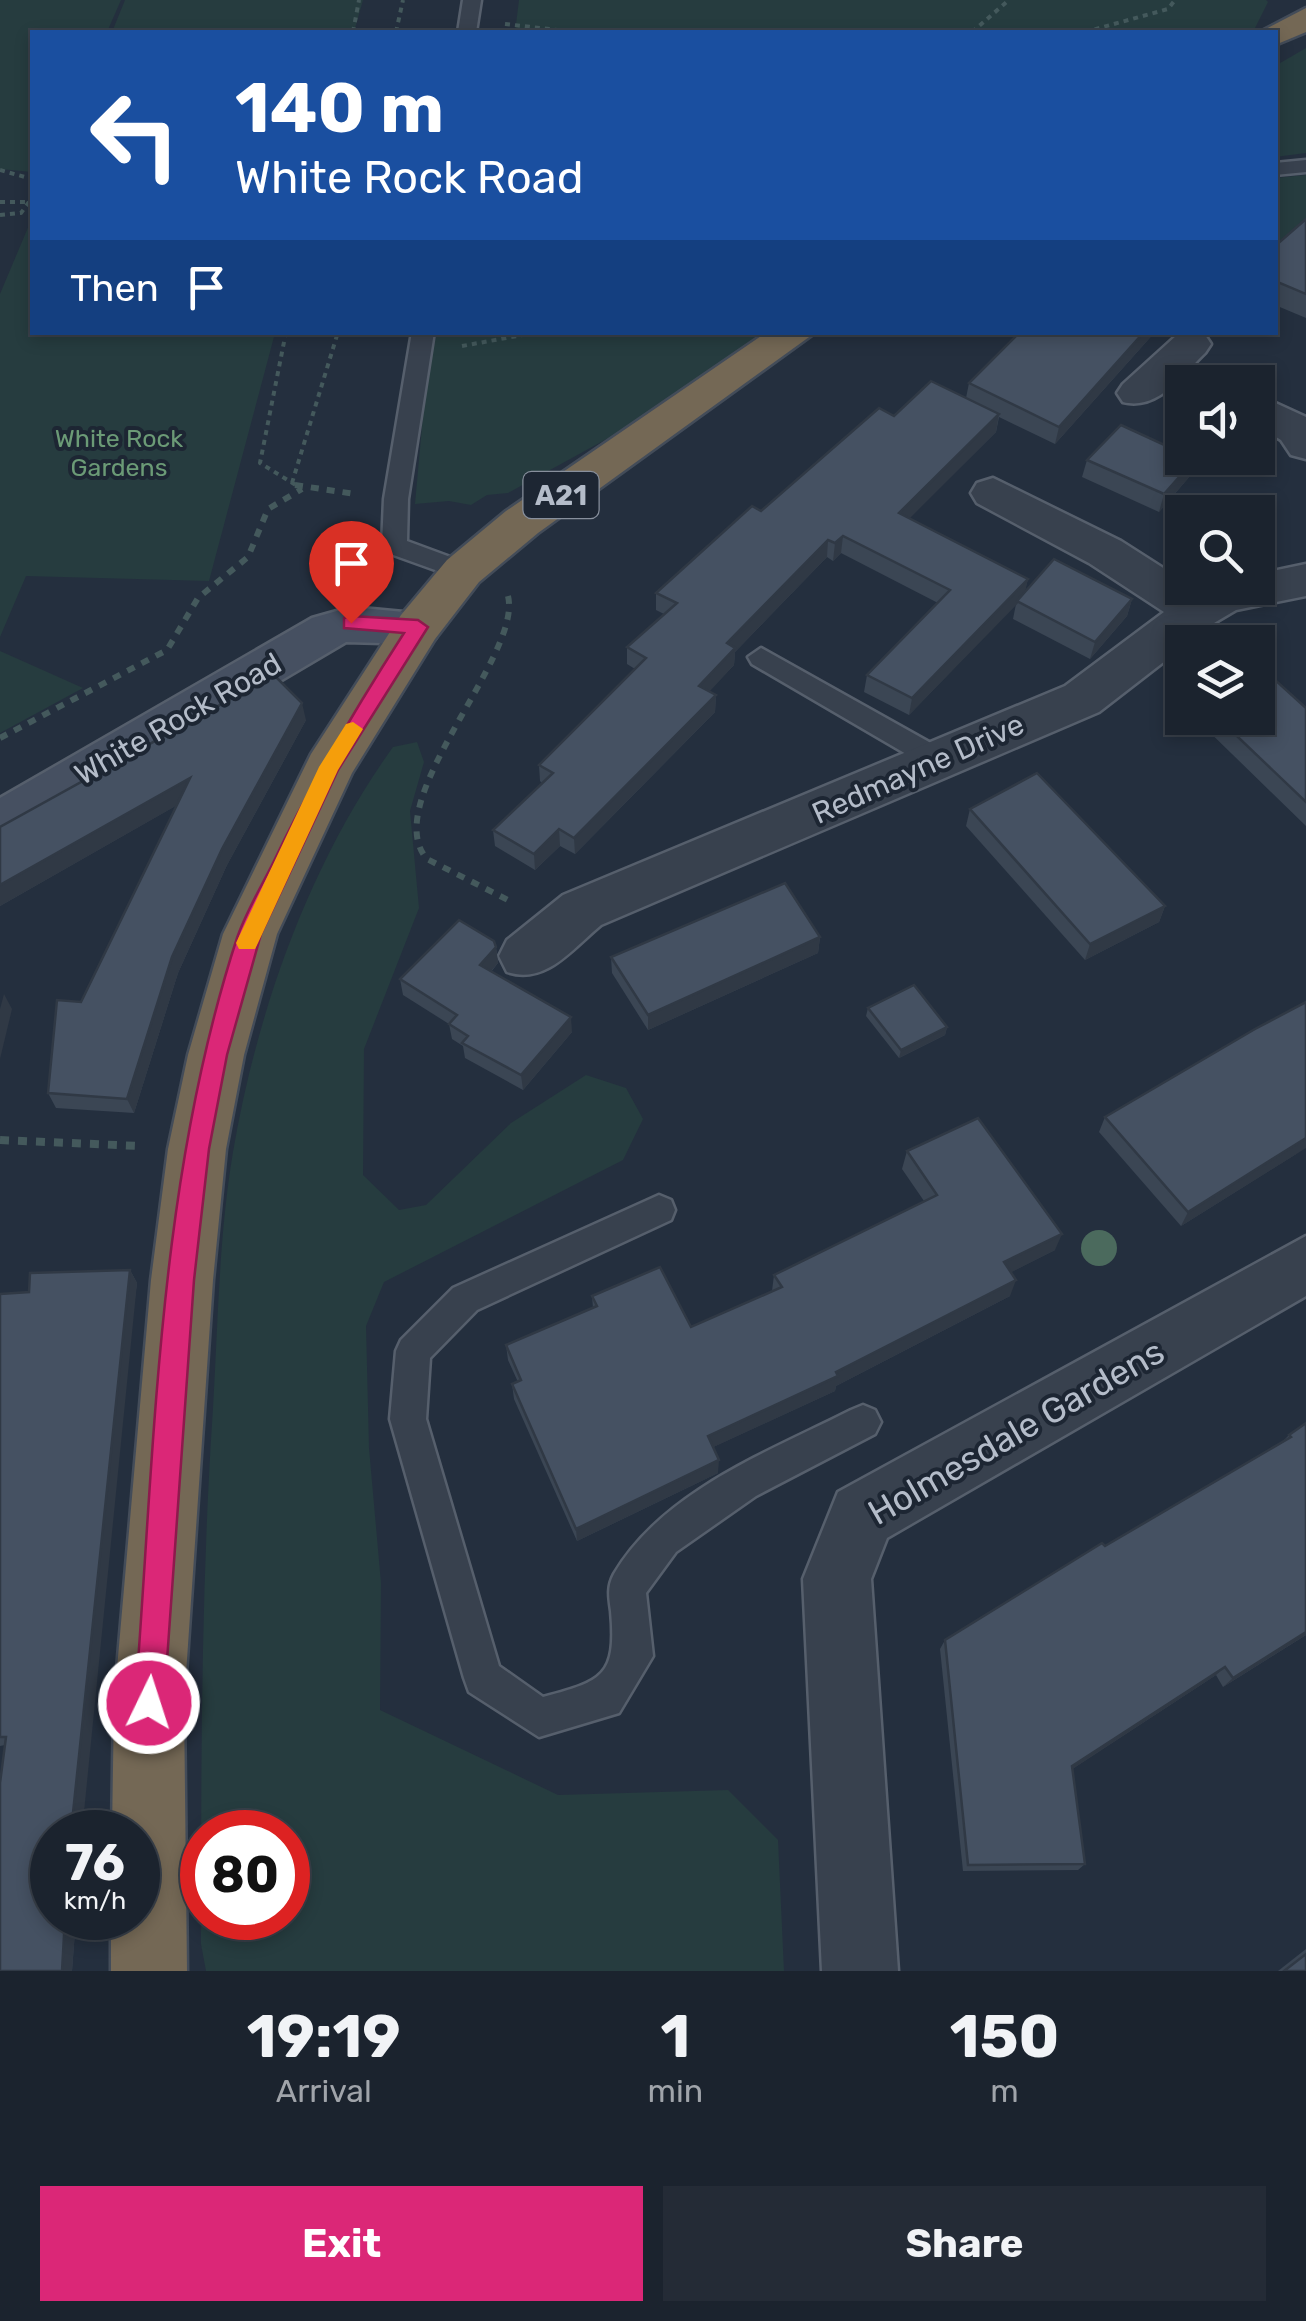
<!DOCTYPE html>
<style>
body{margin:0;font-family:Rubik,sans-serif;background:#242b36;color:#f1f3f6;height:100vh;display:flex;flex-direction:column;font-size:38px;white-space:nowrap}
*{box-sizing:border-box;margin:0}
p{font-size:32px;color:#a0a4aa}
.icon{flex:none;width:55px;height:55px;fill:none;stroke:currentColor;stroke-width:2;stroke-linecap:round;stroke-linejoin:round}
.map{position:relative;height:1971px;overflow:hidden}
.sheet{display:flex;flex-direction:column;background:#1b232e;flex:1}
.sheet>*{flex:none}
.hud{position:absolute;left:30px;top:30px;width:1248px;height:305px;border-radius:0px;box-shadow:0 5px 15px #0003,0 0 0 2px #39404a;background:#1a4fa0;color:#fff;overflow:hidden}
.fabs{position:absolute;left:1165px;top:365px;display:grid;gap:20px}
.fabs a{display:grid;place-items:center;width:110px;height:110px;border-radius:0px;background:#1b232e;box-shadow:0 5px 15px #0003,0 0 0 2px #39404a;font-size:50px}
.speed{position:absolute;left:30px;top:1810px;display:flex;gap:20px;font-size:50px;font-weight:700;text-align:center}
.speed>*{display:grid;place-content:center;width:130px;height:130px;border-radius:50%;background:#1b232e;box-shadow:0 5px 15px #0003,0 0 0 2px #39404a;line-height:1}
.speed small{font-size:25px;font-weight:400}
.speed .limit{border:15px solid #d22;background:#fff;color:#111}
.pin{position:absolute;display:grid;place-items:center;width:85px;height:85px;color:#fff;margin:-102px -42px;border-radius:50% 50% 50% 0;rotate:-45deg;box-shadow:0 0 10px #0007}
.pin .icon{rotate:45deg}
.me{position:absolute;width:110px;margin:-55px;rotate:4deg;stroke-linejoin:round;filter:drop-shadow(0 0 8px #0008)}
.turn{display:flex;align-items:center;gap:35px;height:210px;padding:0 40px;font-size:45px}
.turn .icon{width:130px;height:130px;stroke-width:2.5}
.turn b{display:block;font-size:70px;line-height:85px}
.then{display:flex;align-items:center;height:95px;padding:0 40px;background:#0003;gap:20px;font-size:38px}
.eta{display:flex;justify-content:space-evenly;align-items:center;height:170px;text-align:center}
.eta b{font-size:60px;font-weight:700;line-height:70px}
.action{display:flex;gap:20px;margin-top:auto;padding:20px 40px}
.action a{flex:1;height:115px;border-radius:0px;background:#db2777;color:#fff;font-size:40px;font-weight:700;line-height:115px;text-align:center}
.action a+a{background:#242b36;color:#f1f3f6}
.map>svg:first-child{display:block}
</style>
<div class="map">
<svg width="1306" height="1971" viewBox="0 0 1306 1971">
<rect width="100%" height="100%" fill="#242f3e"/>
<g fill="#263c3f" fill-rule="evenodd">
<path d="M 0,0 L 121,0 L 107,32 L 32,32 L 32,172 L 0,169 Z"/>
<path d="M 125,0 L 363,0 L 354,32 L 112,32 Z"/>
<path d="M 519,0 L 1266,0 L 1268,2 L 1253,32 L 515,32 Z"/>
<path d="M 1306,48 L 1306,153 L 1275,157 L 1275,66 Z"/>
<path d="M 1306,175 L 1306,220 L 1275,246 L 1275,178 Z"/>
<path d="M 32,218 L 32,332 L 275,333 L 209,581 L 26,576 L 0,637 L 0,294 Z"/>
<path d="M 437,333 L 770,333 L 612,436 L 508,493 L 487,495 L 471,505 L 449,501 L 415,504 L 427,371 Z"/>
<path d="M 0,651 L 83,688 L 0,733 Z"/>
<path d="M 417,742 L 424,762 L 410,811 L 419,908 L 364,1049 L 363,1175 L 399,1210 L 426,1205 L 511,1123 L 586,1075 L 626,1088 L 643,1119 L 623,1160 L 384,1282 L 366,1326 L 369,1448 L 381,1583 L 380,1710 L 558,1795 L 728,1790 L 778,1840 L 784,1971 L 206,1971 L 201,1944 C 201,1765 201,1587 213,1408 C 218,1323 219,1235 233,1152 C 257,1011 309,864 393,747 ZM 202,1832 L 288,1832 L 288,1918 L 202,1918 Z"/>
</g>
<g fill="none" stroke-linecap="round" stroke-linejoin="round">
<g stroke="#565f6c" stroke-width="5">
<g id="lane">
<path d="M 463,0 L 481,0 L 476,32 L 458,32 Z"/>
<path d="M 1306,160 L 1306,172 L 1275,175 L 1275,163 Z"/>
<path d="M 412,332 L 434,332 L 408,499 L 407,541 L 472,565 L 476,571 L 472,577 L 463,580 L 385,552 L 382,546 L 384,499 Z"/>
<path d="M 761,648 L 945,751 L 949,758 L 945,765 L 925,765 L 752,664 L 748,657 Z"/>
<path d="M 659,1195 L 671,1200 L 675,1210 L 671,1220 L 477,1310 L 430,1358 L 426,1419 L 499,1666 L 543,1697 C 602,1681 617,1677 611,1611 C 609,1597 607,1587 614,1574 C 663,1491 768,1452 851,1410 L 863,1405 L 875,1410 L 881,1422 L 875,1434 L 756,1496 L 676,1552 L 646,1593 L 653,1656 L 619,1713 L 539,1737 L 469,1692 L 464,1678 L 390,1419 L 396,1351 L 401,1340 L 453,1288 Z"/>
</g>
</g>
<g stroke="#565f6c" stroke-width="5">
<g id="street">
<path d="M 1195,332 L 1205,335 L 1211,344 L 1205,353 C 1182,375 1158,411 1123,402 L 1117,393 L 1123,384 L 1177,335 Z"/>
<path d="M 1258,395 L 1306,417 L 1306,459 L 1291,455 L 1281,440 L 1258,426 Z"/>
<path d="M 993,478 L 1121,541 L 1182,580 L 1182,588 L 1258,588 L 1258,574 L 1306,564 L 1306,596 L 1236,610 L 1214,623 L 1099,712 L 601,925 C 572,949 546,985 507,972 L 499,956 L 507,940 L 563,895 L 1065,686 L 1164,612 L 1089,563 L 977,503 L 971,493 L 977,483 Z"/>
<path d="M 1306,1236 L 1306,1296 L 887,1538 L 871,1579 L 898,1971 L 822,1971 L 803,1579 L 838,1492 Z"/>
</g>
</g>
<g stroke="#565f6c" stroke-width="5">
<path id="secondary" d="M 351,607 L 435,615 L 442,627 L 435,639 L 418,644 L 346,642 L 18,836 L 0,842 L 0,798 L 312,618 Z"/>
</g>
<g stroke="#434c59" stroke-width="5">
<g id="highway">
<path d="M 1306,8 L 1306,32 L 1275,45 L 1275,32 L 1260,32 Z"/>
<path d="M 767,332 L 816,332 L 538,533 L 479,582 L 435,639 L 352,773 L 277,934 L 244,1055 L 226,1149 L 213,1280 L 184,1703 L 187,1971 L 111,1971 L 111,1918 L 138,1918 L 138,1832 L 112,1832 L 114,1703 L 151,1280 L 168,1149 L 188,1055 L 223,934 L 311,754 L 401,615 L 447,560 L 506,511 Z"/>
</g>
</g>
<g stroke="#44595c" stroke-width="4" stroke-dasharray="5 5" stroke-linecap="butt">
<path d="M 505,24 L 575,32"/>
<path d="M 353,32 L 359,0"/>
<path d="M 396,32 L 403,0"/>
<path d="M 972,32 L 1009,0"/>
<path d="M 1085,32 L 1168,9 L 1175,0"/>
<path d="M 0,170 L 32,179"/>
<path d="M 0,202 L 29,202"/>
<path d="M 0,215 L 21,213 L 29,202"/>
<path d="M 286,332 L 260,463 L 299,487"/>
<path d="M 462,346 L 539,332"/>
<path d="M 292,483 L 338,332"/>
</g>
<g stroke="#44595c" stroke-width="6" stroke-dasharray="8 8" stroke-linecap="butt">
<path d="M 295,485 L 355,494"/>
<path d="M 508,596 C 523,656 377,802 427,859 L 508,900"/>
<path d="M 0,738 L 167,650 L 198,598 L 248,557 L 268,509 L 302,489"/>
</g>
<path stroke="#44595c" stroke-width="8" stroke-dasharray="9 9" stroke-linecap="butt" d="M 0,1140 L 140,1146"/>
<use href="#lane" fill="#38414e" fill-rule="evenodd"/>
<use href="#street" fill="#38414e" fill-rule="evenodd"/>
<use href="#secondary" fill="#465061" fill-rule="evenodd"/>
<use href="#highway" fill="#746855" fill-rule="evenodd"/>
</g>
<circle fill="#4b6a5d" cx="1099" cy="1248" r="18"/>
<g fill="#3b4654">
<path d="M 1306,219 L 1306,318 L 1275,305 L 1275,246 Z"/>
<path d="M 1155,332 L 1055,444 L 999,417 L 996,432 L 909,518 L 1028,579 L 1024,593 L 1132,599 L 1127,616 L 1090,659 L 1013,619 L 1016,604 L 909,715 L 864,692 L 867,675 L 938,603 L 841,553 L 833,561 L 827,557 L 735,652 L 734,665 L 709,691 L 716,695 L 715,712 L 575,854 L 560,846 L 535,870 L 495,846 L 493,830 L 542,783 L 540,781 L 539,765 L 635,669 L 627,664 L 627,647 L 664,614 L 656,610 L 656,593 L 761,511 L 894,416 L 966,398 L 969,383 Z"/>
<path d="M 1195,459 L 1190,476 L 1159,512 L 1082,477 L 1087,460 Z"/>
<path d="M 1306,708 L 1306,826 L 1195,718 L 1258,718 Z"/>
<path d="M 306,720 L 227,865 L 178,973 L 134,1113 L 56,1108 L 48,1093 L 81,1002 L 177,805 L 0,906 L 0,827 Z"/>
<path d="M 970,809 L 1165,906 L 1159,922 L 1085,960 L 966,826 Z"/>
<path d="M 820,937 L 818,953 L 648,1030 L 612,973 L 611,957 Z"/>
<path d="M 496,947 L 498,963 L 491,972 L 572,1032 L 523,1090 L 465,1058 L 463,1046 L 452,1039 L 449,1024 L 403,995 L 400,979 Z"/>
<path d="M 868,1008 L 947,1027 L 945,1035 L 899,1058 L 866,1016 Z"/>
<path d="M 1105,1117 L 1296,1154 L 1181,1226 L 1099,1132 Z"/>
<path d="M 907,1151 L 1055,1250 L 1011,1272 L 1010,1296 L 836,1386 L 835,1391 L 713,1447 L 718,1473 L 577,1541 L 514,1399 L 512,1384 L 518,1382 L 508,1360 L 506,1345 L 593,1308 L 592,1296 L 691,1327 L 772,1291 L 774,1275 L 924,1201 L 902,1169 Z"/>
<path d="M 130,1270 L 137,1283 L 52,1918 L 76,1918 L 72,1971 L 0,1971 L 5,1745 L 0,1746 L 0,1294 L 29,1292 Z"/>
<path d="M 1306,1423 L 1306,1635 L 1223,1687 L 1216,1675 L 1072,1769 L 1085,1864 L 1078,1870 L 963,1871 L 940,1649 L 945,1640 L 1282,1442 L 1289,1435 Z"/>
<path d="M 1306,1949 L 1306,1971 L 1278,1971 Z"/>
</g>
<g fill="#303945">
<path d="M 1144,332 L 1155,332 L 1055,444 L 1059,427 Z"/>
<path d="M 999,414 L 996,432 L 897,531 L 899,513 Z"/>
<path d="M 1195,459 L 1190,476 L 1159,512 L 1164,494 Z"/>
<path d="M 843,536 L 841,553 L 833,561 L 835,543 Z"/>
<path d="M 828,540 L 827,557 L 735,652 L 734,665 L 699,703 L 699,686 L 727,643 Z"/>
<path d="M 1028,579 L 1024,597 L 909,715 L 912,698 Z"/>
<path d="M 1132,599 L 1127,616 L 1090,659 L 1095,642 Z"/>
<path d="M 716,695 L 715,712 L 575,854 L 574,838 Z"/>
<path d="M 302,703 L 306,720 L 227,865 L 178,973 L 134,1113 L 127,1099 L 172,957 L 222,849 Z"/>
<path d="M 190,778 L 195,795 L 0,906 L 0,885 Z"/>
<path d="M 559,829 L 560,846 L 535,870 L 534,854 Z"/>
<path d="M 1165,906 L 1159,922 L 1085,960 L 1090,944 Z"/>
<path d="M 820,937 L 818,953 L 648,1030 L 648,1015 Z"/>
<path d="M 496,947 L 498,963 L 482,981 L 480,965 Z"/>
<path d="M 4,994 L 12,1009 L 0,1059 L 0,1009 Z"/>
<path d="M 571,1017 L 572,1032 L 523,1090 L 521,1075 Z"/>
<path d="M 947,1027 L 945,1035 L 899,1058 L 901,1050 Z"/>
<path d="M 1306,1138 L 1306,1148 L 1181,1226 L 1188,1212 Z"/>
<path d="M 1062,1234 L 1055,1250 L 998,1279 L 1004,1262 Z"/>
<path d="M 130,1270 L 137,1283 L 82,1832 L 71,1832 Z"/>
<path d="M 1016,1280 L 1010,1296 L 836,1386 L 835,1391 L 707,1450 L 708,1436 Z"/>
<path d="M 719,1460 L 718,1473 L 577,1541 L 576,1529 Z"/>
<path d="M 1306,1632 L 1306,1635 L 1223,1687 L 1233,1678 Z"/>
<path d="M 1225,1667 L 1216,1675 L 1065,1774 L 1072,1766 Z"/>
<path d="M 65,1918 L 76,1918 L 72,1971 L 62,1971 Z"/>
</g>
<g fill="#455162" stroke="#303945" stroke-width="2.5">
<path d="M 1306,219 L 1306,294 L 1275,281 L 1275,246 Z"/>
<path d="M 1020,332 L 1144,332 L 1059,427 L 969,383 Z"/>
<path d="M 931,381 L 999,414 L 899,513 L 1028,579 L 912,698 L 867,675 L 950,590 L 843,536 L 835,543 L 828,540 L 727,643 L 735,648 L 699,686 L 716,695 L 574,838 L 559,829 L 534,854 L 493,830 L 553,773 L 539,765 L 646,658 L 627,647 L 677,603 L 656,593 L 752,506 L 761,511 L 879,408 L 894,416 Z"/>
<path d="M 1121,425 L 1182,453 L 1182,458 L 1195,459 L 1164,494 L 1087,460 Z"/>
<path d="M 1054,559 L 1132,599 L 1095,642 L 1017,601 Z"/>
<path d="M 1263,669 L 1306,708 L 1306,802 L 1218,718 L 1258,718 L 1258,672 Z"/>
<path d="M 274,675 L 302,703 L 222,849 L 172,957 L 127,1099 L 48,1093 L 57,1000 L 81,1002 L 190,778 L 0,885 L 0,827 Z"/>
<path d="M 1037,773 L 1165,906 L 1090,944 L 970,809 Z"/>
<path d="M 785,883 L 820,937 L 648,1015 L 611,957 Z"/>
<path d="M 459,920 L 494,941 L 496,947 L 480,965 L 571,1017 L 521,1075 L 462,1043 L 468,1036 L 449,1024 L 457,1015 L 400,979 Z"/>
<path d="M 914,985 L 947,1027 L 901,1050 L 868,1008 Z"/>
<path d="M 1306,1002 L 1306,1138 L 1188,1212 L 1105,1117 L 1255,1029 Z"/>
<path d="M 978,1118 L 1062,1234 L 1004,1262 L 1016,1280 L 836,1372 L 838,1376 L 708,1436 L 719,1460 L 576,1529 L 512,1384 L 521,1380 L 506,1345 L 597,1306 L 592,1296 L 660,1267 L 691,1327 L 782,1287 L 774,1275 L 937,1195 L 907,1151 Z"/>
<path d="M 130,1270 L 71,1832 L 52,1832 L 52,1918 L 65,1918 L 62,1971 L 0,1971 L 0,1783 L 6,1737 L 0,1737 L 0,1294 L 29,1292 L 30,1273 Z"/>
<path d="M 1306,1423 L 1306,1632 L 1233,1678 L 1225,1667 L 1072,1766 L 1085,1864 L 968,1865 L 945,1640 L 1102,1543 L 1105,1546 L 1291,1437 L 1289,1435 Z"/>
<path d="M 1306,1954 L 1306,1971 L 1284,1971 Z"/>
</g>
<path fill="#db2777" stroke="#8e194d" stroke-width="2.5" d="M 351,616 L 418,620 L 428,627 L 338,770 L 261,934 L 227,1055 L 209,1149 L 194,1280 L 164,1703 L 160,1713 L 149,1717 L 139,1713 L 135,1703 C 155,1448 157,1183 237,938 C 246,912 261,887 273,863 C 312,781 355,709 404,633 L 344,628 L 344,618 Z"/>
<path fill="#f59e0b" d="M 353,722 L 363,729 L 338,770 L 258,943 L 255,949 L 239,949 L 236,943 L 319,767 L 346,724 Z"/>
<g text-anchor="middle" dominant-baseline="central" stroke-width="8" stroke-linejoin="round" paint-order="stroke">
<g font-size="25" fill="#6b9a76" stroke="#1d2633">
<text x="119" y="438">White Rock<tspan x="119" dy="29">Gardens</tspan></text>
</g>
<rect fill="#1d2633" stroke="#878f9c" stroke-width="2.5" x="523.5" y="472" width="75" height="46" rx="8"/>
<g font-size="28" font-weight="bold" fill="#b4bcc9">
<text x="561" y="495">A21</text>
</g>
<g font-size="30" fill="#b4bcc9" stroke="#1d2633">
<text transform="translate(178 719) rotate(-30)">White Rock Road</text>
<text transform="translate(918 769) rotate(-24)">Redmayne Drive</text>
</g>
<g font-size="35" fill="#b4bcc9" stroke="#1d2633">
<text transform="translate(1016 1432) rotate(-30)">Holmesdale Gardens</text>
</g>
</g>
</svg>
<div class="fabs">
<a><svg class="icon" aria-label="sound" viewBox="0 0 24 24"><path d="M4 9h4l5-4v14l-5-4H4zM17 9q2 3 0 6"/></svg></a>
<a><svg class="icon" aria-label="search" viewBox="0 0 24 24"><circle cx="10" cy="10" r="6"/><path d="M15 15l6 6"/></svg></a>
<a><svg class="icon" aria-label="layers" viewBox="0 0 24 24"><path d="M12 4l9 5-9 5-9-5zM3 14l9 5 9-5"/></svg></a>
</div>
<div class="speed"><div>76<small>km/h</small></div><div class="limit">80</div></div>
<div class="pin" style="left:351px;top:623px;background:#d93025"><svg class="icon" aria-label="arrive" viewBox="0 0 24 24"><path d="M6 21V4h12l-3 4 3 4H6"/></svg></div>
<svg class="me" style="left:149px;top:1703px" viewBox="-20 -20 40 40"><circle r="17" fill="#db2777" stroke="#fff" stroke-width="3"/><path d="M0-11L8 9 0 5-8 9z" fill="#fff"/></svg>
<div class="hud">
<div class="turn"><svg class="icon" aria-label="left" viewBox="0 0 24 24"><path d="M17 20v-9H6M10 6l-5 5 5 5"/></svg><div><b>140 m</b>White Rock Road</div></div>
<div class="then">Then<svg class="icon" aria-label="arrive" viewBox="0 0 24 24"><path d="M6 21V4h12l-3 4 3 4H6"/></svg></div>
</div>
</div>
<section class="sheet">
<div class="eta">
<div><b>19:19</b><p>Arrival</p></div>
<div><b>1</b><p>min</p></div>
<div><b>150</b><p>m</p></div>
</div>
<div class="action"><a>Exit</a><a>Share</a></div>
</section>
